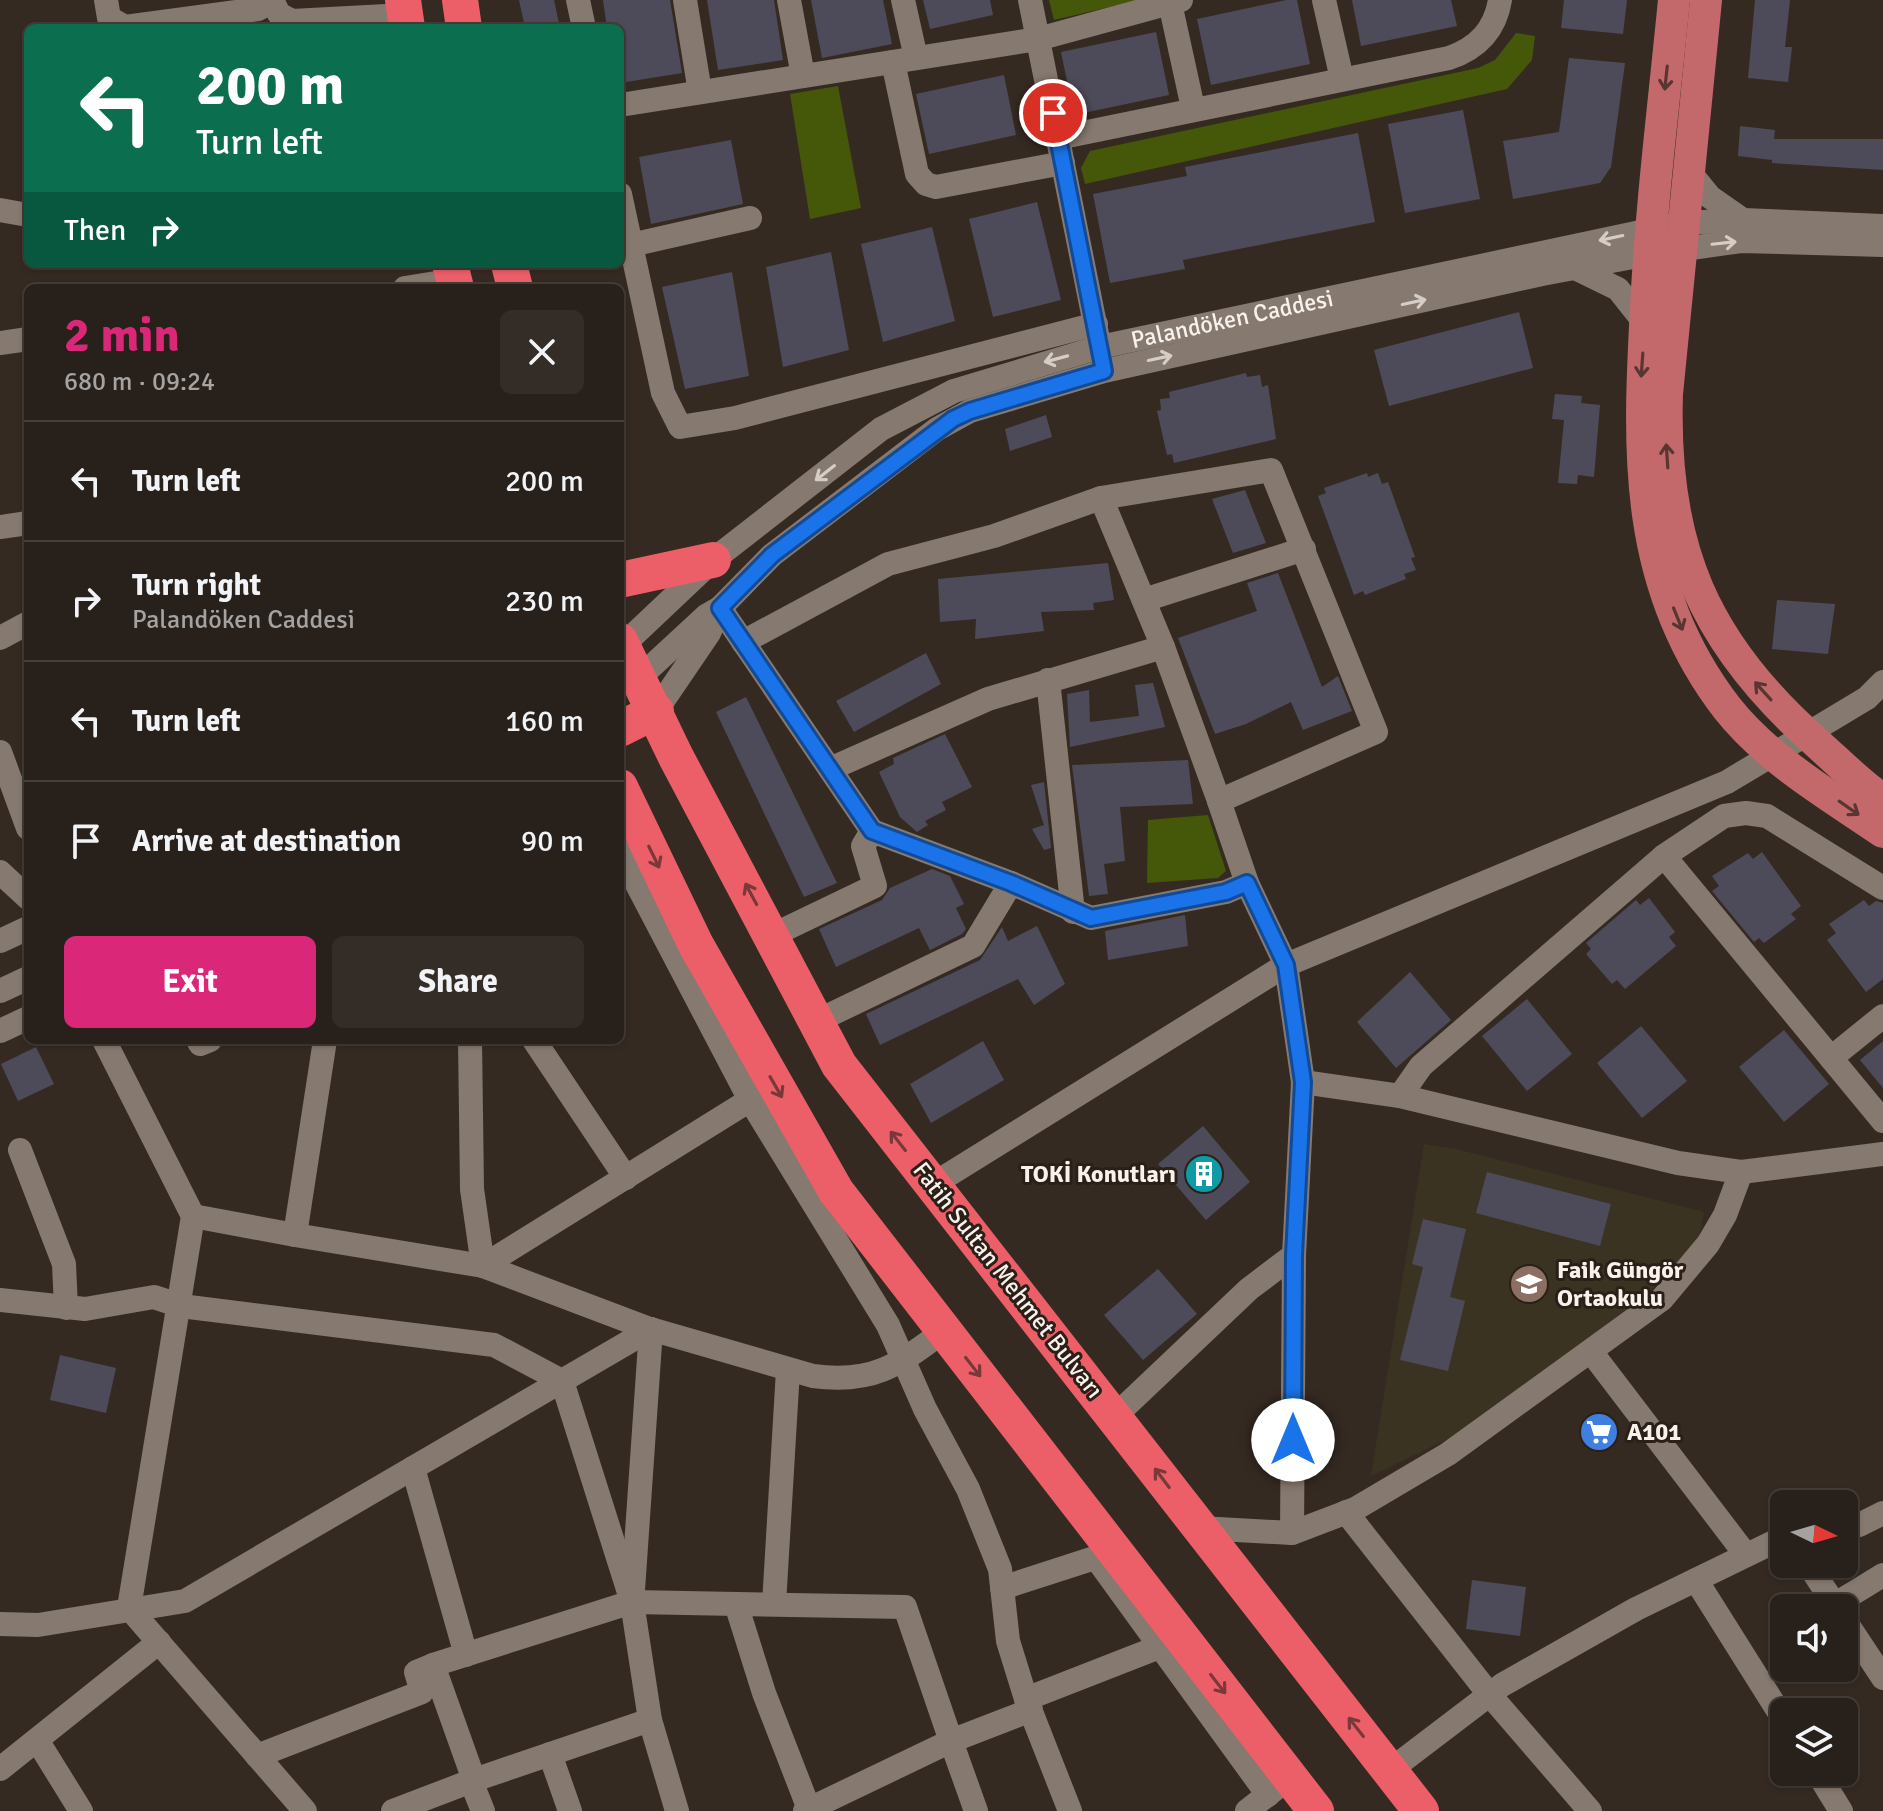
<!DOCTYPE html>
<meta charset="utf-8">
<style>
body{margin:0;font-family:Signika,sans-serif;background:#342d27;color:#f1f3f6;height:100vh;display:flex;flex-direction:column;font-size:30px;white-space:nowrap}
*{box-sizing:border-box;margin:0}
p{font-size:26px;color:#a5a3a2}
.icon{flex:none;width:44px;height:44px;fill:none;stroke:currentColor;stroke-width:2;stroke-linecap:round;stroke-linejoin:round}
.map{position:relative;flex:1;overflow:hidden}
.panel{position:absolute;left:24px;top:284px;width:600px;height:760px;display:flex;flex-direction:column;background:#28201a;border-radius:12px;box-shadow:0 2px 6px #0004,0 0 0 2px #443e39}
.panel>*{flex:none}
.banner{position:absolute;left:24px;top:24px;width:600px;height:244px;border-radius:12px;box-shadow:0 2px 6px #0004,0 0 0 2px #443e39;background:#0b6e4f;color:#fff;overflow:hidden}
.needle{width:52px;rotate:95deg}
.buttons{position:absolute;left:1770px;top:1490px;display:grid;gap:16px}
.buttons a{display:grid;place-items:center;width:88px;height:88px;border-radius:12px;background:#28201a;box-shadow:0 2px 6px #0004,0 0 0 2px #443e39;font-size:40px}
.pin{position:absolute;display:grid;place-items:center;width:68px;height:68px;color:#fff;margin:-34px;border:4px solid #fff;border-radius:50%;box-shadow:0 2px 8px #0007}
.me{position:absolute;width:88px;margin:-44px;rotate:0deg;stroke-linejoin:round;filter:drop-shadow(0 0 6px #0008)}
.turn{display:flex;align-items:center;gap:28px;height:168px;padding:0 40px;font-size:36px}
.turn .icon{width:104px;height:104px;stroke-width:2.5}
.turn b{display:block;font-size:56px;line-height:68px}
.then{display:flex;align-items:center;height:76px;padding:0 40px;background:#0003;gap:16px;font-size:30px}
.round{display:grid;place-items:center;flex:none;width:84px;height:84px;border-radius:12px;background:#342d27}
.headline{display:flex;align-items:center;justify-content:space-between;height:136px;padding:0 40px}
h1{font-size:48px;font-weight:700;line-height:60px;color:#db2777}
.cta{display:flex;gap:16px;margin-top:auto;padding:16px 40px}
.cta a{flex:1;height:92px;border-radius:12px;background:#db2777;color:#fff;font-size:32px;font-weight:700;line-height:92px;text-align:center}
.cta a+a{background:#342d27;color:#f1f3f6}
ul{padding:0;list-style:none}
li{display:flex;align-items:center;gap:24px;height:120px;padding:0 40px;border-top:2px solid #443e39}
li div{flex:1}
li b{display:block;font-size:30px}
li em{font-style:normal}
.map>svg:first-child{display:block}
</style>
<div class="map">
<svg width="1883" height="1811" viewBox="0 0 1883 1811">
<rect width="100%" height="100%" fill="#352a22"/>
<path fill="#3a3322" d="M 1424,1144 L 1456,1149 L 1704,1212 L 1698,1243 L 1615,1326 L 1456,1435 L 1371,1476 Z"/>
<g fill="#455709">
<path d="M 1049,0 L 1140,0 L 1054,20 Z"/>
<path d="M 1516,33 L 1535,36 L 1532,60 L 1507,89 L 1085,184 L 1081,168 L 1090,151 L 1478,68 L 1495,60 Z"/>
<path d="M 838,86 L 861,208 L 810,219 L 790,94 Z"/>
<path d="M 1208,815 L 1226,871 L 1218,878 L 1147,883 L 1148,820 Z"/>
</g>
<g fill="#4d4b59">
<path d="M 519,0 L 554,0 L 560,28 L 525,28 Z"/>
<path d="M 603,0 L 670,0 L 682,73 L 620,83 L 620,28 L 607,28 Z"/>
<path d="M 707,0 L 774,0 L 783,60 L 718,70 Z"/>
<path d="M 811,0 L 883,0 L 892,44 L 822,58 Z"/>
<path d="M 923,0 L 990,0 L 993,15 L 930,29 Z"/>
<path d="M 1286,0 L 1297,0 L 1310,64 L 1211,85 L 1197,19 Z"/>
<path d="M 1352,0 L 1451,0 L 1457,26 L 1361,46 Z"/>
<path d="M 1564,0 L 1627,0 L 1623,34 L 1561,28 Z"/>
<path d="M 1755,0 L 1790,0 L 1785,47 L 1792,47 L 1788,82 L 1748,78 Z"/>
<path d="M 1156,32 L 1169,95 L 1074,115 L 1061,52 Z"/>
<path d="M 1569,58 L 1625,63 L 1611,167 L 1600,183 L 1513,199 L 1503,141 L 1559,132 Z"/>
<path d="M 1004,75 L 1016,135 L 929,154 L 916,94 Z"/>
<path d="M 1463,110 L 1480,199 L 1405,213 L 1388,124 Z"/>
<path d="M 1740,126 L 1775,130 L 1774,139 L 1883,139 L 1883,170 L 1772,163 L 1772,160 L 1738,156 Z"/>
<path d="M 1358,133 L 1375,222 L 1183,260 L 1185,269 L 1110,283 L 1093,194 L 1187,176 L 1185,167 Z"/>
<path d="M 731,140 L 743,204 L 651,224 L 639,157 Z"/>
<path d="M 1037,202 L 1061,300 L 993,317 L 969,219 Z"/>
<path d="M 932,227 L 955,321 L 883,342 L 861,244 Z"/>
<path d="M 831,252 L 849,350 L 783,367 L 766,267 Z"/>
<path d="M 732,272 L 749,376 L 685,389 L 662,287 Z"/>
<path d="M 1519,312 L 1533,368 L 1389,406 L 1374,350 Z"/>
<path d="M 1246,373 L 1247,377 L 1260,375 L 1262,387 L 1268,385 L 1276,439 L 1174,463 L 1172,454 L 1167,455 L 1157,411 L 1161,410 L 1160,399 L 1170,398 L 1169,392 Z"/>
<path d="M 1555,394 L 1582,396 L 1581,403 L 1600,405 L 1594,477 L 1578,475 L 1577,484 L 1558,483 L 1564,420 L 1552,419 Z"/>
<path d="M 1046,415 L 1052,437 L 1010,451 L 1005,429 Z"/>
<path d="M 1367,473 L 1368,477 L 1378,473 L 1382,484 L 1388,482 L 1415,557 L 1411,558 L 1416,570 L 1404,574 L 1406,579 L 1365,595 L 1363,591 L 1354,595 L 1318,496 L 1326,493 L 1324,488 Z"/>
<path d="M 1245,490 L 1266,543 L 1233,553 L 1212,499 Z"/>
<path d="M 1108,563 L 1114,600 L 1093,603 L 1094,610 L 1041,612 L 1044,631 L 975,639 L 976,619 L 940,622 L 938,579 Z"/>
<path d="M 1278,573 L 1322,687 L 1338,676 L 1352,711 L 1303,730 L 1291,702 L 1246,724 L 1215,734 L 1178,638 L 1257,611 L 1247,583 Z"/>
<path d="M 1777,600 L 1835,604 L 1828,654 L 1772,649 Z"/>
<path d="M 926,653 L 941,684 L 854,732 L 836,701 Z"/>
<path d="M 1153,683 L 1165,727 L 1070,747 L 1067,694 L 1089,690 L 1090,722 L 1139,716 L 1135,685 Z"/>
<path d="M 746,697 L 837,883 L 804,897 L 716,712 Z"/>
<path d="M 945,734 L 972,787 L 942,802 L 946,810 L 925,821 L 928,825 L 917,832 L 900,817 L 879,772 L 894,764 L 893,758 Z"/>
<path d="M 1188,760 L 1193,804 L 1120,807 L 1125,861 L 1104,864 L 1108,894 L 1089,896 L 1072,765 Z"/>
<path d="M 1044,782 L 1051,848 L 1044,850 L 1032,829 L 1044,825 L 1031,785 Z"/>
<path d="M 1762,852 L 1801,906 L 1791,914 L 1796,919 L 1764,943 L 1759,938 L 1754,942 L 1712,891 L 1719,886 L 1712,876 L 1748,853 L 1753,859 Z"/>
<path d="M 932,869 L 950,876 L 964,904 L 956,908 L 966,929 L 962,934 L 930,950 L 919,928 L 836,967 L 819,929 L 882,900 L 890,888 Z"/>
<path d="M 1649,898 L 1675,932 L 1669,937 L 1676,946 L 1625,989 L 1617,980 L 1612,984 L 1586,954 L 1591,949 L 1586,943 L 1636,900 L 1640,905 Z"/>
<path d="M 1864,900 L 1869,906 L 1876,901 L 1883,903 L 1883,979 L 1866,992 L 1827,940 L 1836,933 L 1829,924 Z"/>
<path d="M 1185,915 L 1188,946 L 1108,960 L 1105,931 Z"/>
<path d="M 1037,926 L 1065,984 L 1034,1005 L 1018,979 L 880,1045 L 866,1014 L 980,960 L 1002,927 L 1008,941 Z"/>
<path d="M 1410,972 L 1451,1020 L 1396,1068 L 1357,1022 Z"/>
<path d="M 1527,999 L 1572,1054 L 1527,1091 L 1482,1036 Z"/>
<path d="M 1641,1026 L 1687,1081 L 1642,1118 L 1597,1063 Z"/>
<path d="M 1784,1030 L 1829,1084 L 1784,1122 L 1739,1067 Z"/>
<path d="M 983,1041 L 1004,1080 L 931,1123 L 910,1084 Z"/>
<path d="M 1883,1041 L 1883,1088 L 1860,1060 Z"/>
<path d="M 36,1047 L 54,1084 L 18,1101 L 1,1064 Z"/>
<path d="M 1203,1126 L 1250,1182 L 1206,1220 L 1158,1164 Z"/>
<path d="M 1487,1172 L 1611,1204 L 1600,1246 L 1476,1213 Z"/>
<path d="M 1423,1219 L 1466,1229 L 1450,1297 L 1465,1301 L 1448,1371 L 1400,1360 L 1423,1267 L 1412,1264 Z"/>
<path d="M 1158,1269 L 1197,1314 L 1143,1360 L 1104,1315 Z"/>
<path d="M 60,1355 L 116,1368 L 106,1413 L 50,1400 Z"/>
<path d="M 1472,1580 L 1526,1587 L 1520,1636 L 1466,1629 Z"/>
</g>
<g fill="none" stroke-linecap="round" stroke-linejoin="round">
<g stroke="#86796f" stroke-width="24">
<path d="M 106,0 L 109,18 L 125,27 L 258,9 L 272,1"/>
<path d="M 272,0 L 279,14 L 292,21 L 405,15"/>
<path d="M 578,0 L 584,28"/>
<path d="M 685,0 L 700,92"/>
<path d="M 789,0 L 803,76"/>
<path d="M 903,0 L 916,58"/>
<path d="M 1030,0 L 1098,339"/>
<path d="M 1324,0 L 1342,79"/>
<path d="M 1170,3 L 1193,108"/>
<path d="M 893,62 L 917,174 L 926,184 L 936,187 L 1063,163"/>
<path d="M 620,105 L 1038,39 L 1181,0"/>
<path d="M 1058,138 L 1449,58 C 1478,48 1495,30 1500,0"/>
<path d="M 1688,170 L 1710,197 L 1743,220"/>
<path d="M 620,194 L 663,393 L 680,427 L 735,418 L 1096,324"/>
<path d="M 0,210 L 28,215"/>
<path d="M 631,245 L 750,218"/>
<path d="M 1575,268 L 1618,289 L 1645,323"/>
<path d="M 405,288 L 454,280"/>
<path d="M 0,343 L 28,339"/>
<path d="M 1101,498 L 1163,647 L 1219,801"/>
<path d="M 0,527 L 28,523"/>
<path d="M 1144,600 L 1304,549"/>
<path d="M 0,638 L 28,623"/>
<path d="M 743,642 L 888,564 L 994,536 L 1101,498 L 1271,470 L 1376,732 L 1219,801 L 1247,883 L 1286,965 L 1303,1082 L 1294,1255 L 1249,1289 L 1115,1416"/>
<path id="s1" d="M 622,646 L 713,560 L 881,429 L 954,391 L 1100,347 L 1683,223 L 1743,220 L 1883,226"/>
<path d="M 640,677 L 706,616 L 720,608 L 872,831 L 1011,883 L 1091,918 L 1226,892 L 1247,883"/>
<path d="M 1048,680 L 1073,912"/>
<path d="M 656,711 L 709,633 L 720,608 L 772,555 L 937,429 L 970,411 L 1104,371 L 1542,274 L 1649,254 L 1741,241 L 1883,245"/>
<path d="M 0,752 L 28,828"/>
<path d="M 830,769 L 988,699 L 1163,647"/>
<path d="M 620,852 L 750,1100 L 888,1325 L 925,1409 L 968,1489 L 1000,1569 L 1008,1641 L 1026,1699 L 1070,1811"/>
<path d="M 1664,856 L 1883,1121"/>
<path d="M 0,872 L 28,898"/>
<path d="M 773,935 L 875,886 L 863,846 L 872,831"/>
<path d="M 0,941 L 28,928"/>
<path d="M 0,991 L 28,978"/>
<path d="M 817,1021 L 973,946 L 1011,883"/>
<path d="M 0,1031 L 28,1018"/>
<path d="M 104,1040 L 193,1216 L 129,1608 L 305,1811"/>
<path d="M 198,1040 L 200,1044 L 210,1040"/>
<path d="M 325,1040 L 295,1235 L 483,1266 L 647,1328 L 813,1376 C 874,1384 898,1365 945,1330"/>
<path d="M 470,1040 L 472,1189 L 483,1266"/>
<path d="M 534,1040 L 626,1178"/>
<path d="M 1831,1058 L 1883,1016"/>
<path d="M 1400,1096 L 1421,1066 L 1664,856 L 1724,816 L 1746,813 L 1767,816 L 1883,888"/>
<path d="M 20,1150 L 64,1264 L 66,1308"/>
<path d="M 1741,1172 L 1883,1154"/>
<path d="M 932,1185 L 1286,965 L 1727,782 L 1867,698 L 1883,682"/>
<path d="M 193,1216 L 295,1235"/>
<path d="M 483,1266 L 750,1100"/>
<path d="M 0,1300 L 85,1309 L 154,1297 L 181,1306 L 494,1345 L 562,1381 L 632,1602 L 650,1720 L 677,1811"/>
<path d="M 1592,1353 L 1746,1555"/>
<path d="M 413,1468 L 466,1655"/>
<path d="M 1346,1512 L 1489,1694 L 1590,1811"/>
<path d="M 1859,1525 L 1883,1513"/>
<path d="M 1200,1528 L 1292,1533 L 1294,1255"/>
<path d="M 1292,1533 L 1355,1509 L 1448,1454 L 1662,1299 L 1708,1244 L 1725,1215 L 1741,1172 L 1678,1163 L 1400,1096 L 1303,1082"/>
<path d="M 1096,1558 L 1268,1795"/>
<path d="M 1808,1564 L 1837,1608"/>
<path d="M 1696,1580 L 1784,1720"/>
<path d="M 1002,1588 L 1110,1553"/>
<path d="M 633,1590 L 651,1329"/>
<path d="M 736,1604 L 764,1693 L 809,1809"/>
<path d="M 774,1604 L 788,1370"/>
<path d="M 1834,1605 L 1883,1575"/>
<path d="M 1844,1619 L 1883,1678"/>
<path d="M 0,1624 L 38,1625 L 185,1601 L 651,1329"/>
<path d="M 1026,1699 L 1172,1642"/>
<path d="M 37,1740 L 81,1811"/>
<path d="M 550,1754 L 570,1811"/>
<path d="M 257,1756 L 422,1692 L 416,1672 L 433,1665"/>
<path d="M 0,1769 L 159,1642"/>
<path d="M 1389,1771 L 1502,1685 L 1636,1609 L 1784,1537"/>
<path d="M 1817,1772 L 1841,1811"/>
<path d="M 474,1780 L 650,1720"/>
<path d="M 471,1781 L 483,1811"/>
<path d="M 393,1811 L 474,1780 L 433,1665 L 632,1602 L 905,1607 L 951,1741 L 1031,1710"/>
<path d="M 805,1811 L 951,1741 L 976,1811"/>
<path d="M 1247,1811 L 1280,1785"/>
</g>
<g stroke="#c3696b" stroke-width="32">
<path d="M 1674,0 C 1664,103 1651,205 1646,308 C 1638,452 1633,586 1727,708 C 1768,760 1829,795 1883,832"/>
<path d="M 1706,0 L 1667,394 C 1662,546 1704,644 1818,744 C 1839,763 1860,784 1883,800"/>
</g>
<g stroke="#ec5f68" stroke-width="36">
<path d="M 403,0 L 407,28"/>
<path d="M 460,0 L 464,28"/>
<path d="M 450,264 L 456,288"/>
<path d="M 509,264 L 515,288"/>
<path d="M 620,580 L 713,560"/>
<path d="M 620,641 L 676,757 L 839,1065 L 1421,1811"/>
<path d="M 620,729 L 656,711"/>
<path d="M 620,787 L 696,945 L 836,1191 L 1316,1811"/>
</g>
</g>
<defs><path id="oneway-shaft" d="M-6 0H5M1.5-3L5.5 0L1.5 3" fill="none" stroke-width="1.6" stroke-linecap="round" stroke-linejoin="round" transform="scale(2)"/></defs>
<g stroke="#593631">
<use href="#oneway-shaft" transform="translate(1666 78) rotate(96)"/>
<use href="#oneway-shaft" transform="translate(1642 365) rotate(94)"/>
<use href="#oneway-shaft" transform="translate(1667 456) rotate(-94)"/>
<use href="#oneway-shaft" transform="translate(1678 619) rotate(68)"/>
<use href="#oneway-shaft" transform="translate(1763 691) rotate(-132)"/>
<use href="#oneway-shaft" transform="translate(1849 808) rotate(35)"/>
</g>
<g stroke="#d6cdc6">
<use href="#oneway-shaft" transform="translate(1611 238) rotate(168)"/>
<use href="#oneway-shaft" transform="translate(1724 243) rotate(-6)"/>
<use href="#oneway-shaft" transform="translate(1414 302) rotate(-12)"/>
<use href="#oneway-shaft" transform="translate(1160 358) rotate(-12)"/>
<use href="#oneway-shaft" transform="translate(1056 359) rotate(165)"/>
<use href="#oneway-shaft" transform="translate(825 473) rotate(142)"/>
</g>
<g stroke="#783938">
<use href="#oneway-shaft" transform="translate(654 857) rotate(64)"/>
<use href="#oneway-shaft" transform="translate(751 894) rotate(-118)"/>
<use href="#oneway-shaft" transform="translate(776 1087) rotate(60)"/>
<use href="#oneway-shaft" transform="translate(898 1141) rotate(-128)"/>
<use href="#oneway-shaft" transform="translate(973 1367) rotate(52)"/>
<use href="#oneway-shaft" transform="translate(1162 1478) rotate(-127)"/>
<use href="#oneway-shaft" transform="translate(1218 1684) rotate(52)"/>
<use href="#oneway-shaft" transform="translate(1356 1727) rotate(-128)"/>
</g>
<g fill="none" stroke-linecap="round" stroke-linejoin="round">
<g stroke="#114b97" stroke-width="20">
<path id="route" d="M 1053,113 L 1104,371 L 970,411 L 953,419 L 772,555 L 720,608 L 872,831 L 1011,883 L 1091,918 L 1226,892 L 1247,883 L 1286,965 L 1303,1082 L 1294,1255 L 1293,1440"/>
</g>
<use href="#route" stroke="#1a73e8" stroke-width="14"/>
</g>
<defs>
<g id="building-disc" transform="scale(2)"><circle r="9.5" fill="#0f9aa8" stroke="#2b2018"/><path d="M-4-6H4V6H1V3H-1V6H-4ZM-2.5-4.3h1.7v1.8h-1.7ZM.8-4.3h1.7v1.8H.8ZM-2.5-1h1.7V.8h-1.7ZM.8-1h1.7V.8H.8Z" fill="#fff"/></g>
<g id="school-disc" transform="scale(2)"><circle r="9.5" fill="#8d6e63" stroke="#2b2018"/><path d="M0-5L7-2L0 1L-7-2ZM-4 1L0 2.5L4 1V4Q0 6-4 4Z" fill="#fff"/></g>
<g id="supermarket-disc" transform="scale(2)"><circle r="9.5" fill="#3f7fe0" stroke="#2b2018"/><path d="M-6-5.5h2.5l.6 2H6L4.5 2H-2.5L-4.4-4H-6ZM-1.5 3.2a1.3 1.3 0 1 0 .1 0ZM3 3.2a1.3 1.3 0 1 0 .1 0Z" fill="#fff"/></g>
</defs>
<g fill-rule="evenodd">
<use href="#building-disc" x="1204" y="1174"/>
<use href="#school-disc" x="1529" y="1284"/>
<use href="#supermarket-disc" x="1599" y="1432"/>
</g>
<g text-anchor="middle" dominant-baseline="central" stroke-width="6" stroke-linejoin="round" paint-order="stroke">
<g font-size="24" fill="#f9f1ec" stroke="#2b2018">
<text stroke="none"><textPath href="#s1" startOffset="708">Palandöken Caddesi</textPath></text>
<text transform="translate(1008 1280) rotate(52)">Fatih Sultan Mehmet Bulvarı</text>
</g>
<g font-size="24" font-weight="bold" fill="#f9f1ec" stroke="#2b2018" text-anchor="start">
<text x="1176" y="1174" text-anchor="end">TOKİ Konutları</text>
<text x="1557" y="1270">Faik Güngör<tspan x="1557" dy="28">Ortaokulu</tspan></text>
<text x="1627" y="1432">A101</text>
</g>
</g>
</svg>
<div class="buttons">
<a><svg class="needle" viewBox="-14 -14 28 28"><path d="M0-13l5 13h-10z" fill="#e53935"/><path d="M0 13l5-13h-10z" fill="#a5a3a2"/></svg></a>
<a><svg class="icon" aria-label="sound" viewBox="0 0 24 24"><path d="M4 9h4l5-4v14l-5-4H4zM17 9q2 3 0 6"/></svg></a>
<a><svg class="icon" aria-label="layers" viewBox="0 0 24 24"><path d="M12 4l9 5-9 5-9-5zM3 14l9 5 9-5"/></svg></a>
</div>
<div class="pin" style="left:1053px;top:113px;background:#d93025"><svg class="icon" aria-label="arrive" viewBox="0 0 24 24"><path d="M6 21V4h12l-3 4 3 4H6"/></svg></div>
<svg class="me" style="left:1293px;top:1440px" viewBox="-20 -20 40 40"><circle r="19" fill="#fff"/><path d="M0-13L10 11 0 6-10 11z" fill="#1a73e8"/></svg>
<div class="banner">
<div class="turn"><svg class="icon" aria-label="left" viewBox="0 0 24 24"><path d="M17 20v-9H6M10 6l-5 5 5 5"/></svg><div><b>200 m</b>Turn left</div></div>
<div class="then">Then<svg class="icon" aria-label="right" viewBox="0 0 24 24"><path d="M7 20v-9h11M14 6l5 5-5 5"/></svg></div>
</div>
<section class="panel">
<div class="headline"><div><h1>2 min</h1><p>680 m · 09:24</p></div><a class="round"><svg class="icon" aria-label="close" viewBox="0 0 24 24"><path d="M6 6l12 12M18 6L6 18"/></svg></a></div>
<ul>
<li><svg class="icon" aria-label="left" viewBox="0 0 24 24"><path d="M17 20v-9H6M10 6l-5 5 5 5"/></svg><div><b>Turn left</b></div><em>200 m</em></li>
<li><svg class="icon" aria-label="right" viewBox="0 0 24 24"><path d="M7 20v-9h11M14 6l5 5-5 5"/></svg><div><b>Turn right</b><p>Palandöken Caddesi</p></div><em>230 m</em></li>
<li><svg class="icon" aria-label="left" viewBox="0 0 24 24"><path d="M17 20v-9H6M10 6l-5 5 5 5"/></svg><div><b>Turn left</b></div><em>160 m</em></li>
<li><svg class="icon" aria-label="arrive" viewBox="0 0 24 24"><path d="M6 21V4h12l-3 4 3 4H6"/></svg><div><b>Arrive at destination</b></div><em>90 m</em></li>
</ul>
<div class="cta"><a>Exit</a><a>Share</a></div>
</section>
</div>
